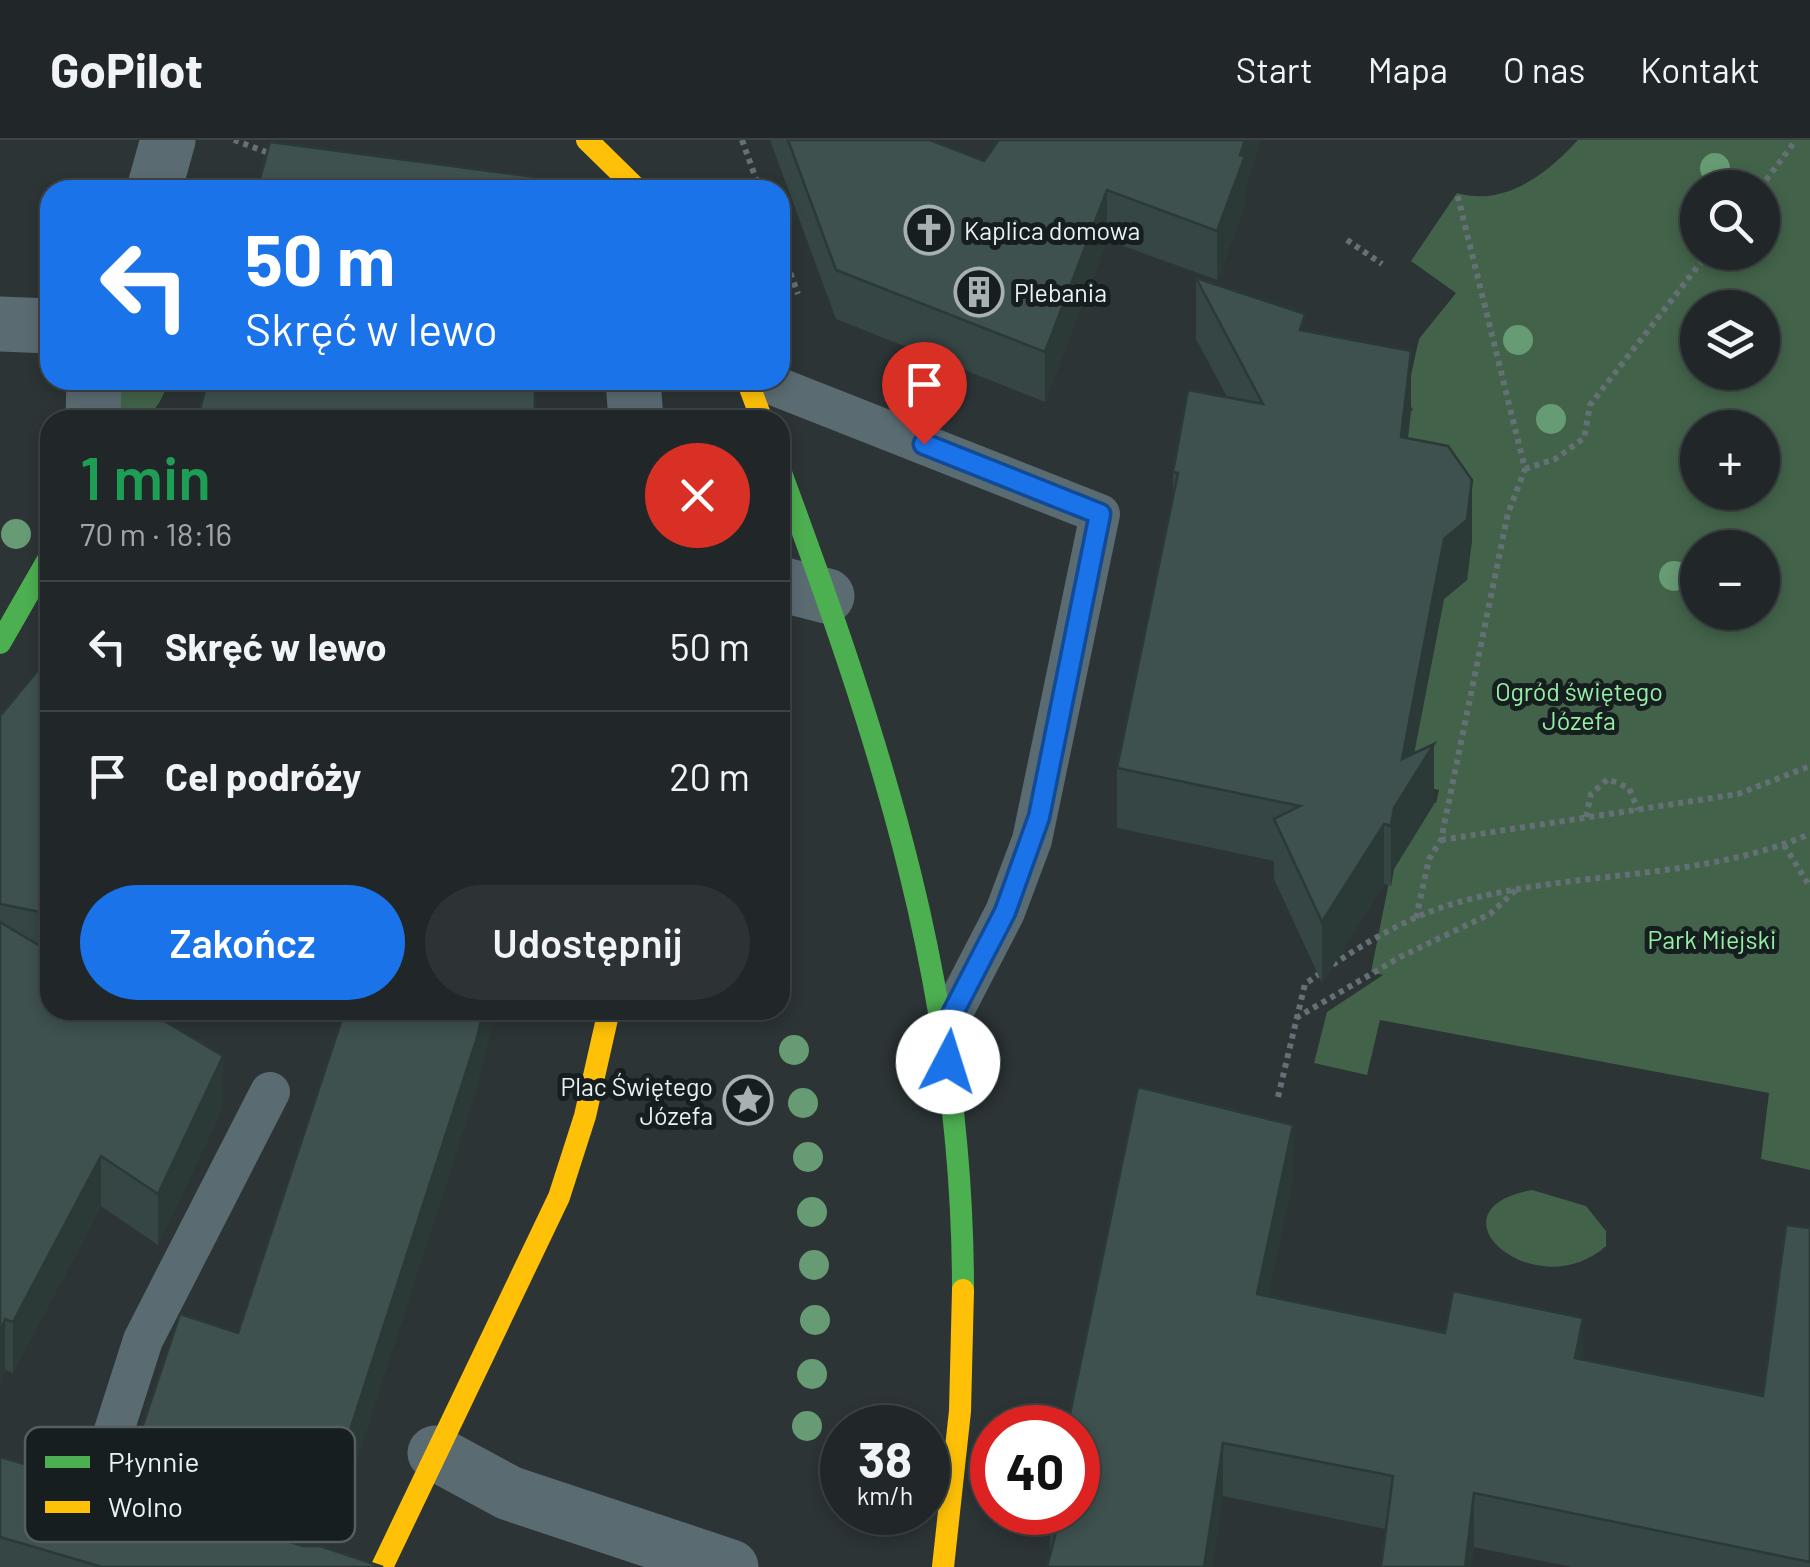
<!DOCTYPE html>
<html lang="pl">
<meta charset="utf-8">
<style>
body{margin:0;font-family:Barlow,sans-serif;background:#2d3334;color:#f1f3f6;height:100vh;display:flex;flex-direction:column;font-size:38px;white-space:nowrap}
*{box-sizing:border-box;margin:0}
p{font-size:32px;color:#a2a5a8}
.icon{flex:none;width:55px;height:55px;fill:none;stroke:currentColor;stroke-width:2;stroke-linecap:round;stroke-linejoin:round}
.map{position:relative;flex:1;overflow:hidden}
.details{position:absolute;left:40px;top:270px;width:750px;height:610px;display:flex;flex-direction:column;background:#212728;border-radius:30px;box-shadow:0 5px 15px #0003,0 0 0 2px #3e4445}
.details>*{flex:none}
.guide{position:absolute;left:40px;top:40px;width:750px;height:210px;border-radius:30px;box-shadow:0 5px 15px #0003,0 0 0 2px #3e4445;background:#1a73e8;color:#fff;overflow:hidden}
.tools{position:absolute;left:1680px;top:30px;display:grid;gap:20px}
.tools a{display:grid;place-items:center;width:100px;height:100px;border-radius:50%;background:#212728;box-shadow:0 5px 15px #0003,0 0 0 2px #3e4445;font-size:50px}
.speed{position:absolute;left:820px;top:1265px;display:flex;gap:20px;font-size:50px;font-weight:700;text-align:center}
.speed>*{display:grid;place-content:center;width:130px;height:130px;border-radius:50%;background:#212728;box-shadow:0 5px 15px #0003,0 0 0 2px #3e4445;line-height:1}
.speed small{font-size:25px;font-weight:400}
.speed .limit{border:15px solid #d22;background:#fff;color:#111}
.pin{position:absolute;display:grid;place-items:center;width:85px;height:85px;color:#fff;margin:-102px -42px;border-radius:50% 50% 50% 0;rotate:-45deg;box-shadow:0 0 10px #0007}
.pin .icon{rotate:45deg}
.me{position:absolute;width:110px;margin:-55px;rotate:5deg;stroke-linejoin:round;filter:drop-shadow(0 0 8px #0008)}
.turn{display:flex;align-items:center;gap:35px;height:210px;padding:0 40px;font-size:45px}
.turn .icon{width:130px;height:130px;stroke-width:2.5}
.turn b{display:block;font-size:70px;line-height:85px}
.round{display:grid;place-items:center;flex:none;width:105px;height:105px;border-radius:52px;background:#2d3334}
.headline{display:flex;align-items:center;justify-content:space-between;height:170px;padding:0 40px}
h1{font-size:60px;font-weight:600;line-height:75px;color:#1e9e55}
.primary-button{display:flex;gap:20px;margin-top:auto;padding:20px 40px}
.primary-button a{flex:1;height:115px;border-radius:60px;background:#1a73e8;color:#fff;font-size:40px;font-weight:600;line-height:115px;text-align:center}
.primary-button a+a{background:#2d3334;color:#f1f3f6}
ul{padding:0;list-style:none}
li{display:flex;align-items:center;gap:30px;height:130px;padding:0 40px;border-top:2px solid #3e4445}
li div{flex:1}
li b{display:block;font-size:38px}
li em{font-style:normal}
header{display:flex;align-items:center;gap:60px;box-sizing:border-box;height:140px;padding:0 50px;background:#212728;border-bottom:2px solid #3e4445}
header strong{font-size:48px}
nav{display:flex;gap:55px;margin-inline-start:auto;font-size:35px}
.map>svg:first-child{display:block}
</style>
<header>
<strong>GoPilot</strong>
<nav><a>Start</a><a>Mapa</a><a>O nas</a><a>Kontakt</a></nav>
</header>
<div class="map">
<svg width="1810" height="1427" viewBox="0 0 1810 1427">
<rect width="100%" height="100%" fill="#2c3436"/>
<g fill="#426349" fill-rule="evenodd">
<path d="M 1578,0 L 1810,0 L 1810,1030 L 1761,1019 L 1769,953 L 1380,880 L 1367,935 L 1314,923 L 1327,872 L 1383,835 L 1371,832 L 1406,657 L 1436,663 L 1439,650 L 1409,643 L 1403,358 L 1397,279 L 1413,270 L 1406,258 L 1419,199 L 1456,153 L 1411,121 L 1457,53 C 1504,67 1547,34 1578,0 ZM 1698,48 L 1762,48 L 1762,112 L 1698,112 ZM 1698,168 L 1762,168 L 1762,232 L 1698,232 ZM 1698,288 L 1762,288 L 1762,352 L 1698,352 ZM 1698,408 L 1762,408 L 1762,472 L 1698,472 Z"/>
<path d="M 119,240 L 168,240 C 159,274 147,280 113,280 Z"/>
<path d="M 1532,1050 L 1586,1066 L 1606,1091 L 1606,1106 C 1535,1169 1422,1070 1532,1050 Z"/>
</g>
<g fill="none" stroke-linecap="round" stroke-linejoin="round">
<g stroke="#647075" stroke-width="6" stroke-dasharray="5 5" stroke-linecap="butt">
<path d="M 234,0 L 274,15"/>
<path d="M 742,0 L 760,50"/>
<path d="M 1760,48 L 1796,0"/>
<path d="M 1347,100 L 1382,124"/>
<path d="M 780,105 L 798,154"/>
<path d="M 1525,329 L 1555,319 L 1584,298 L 1590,265 L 1709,112"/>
<path d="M 1586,677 L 1591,654 L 1608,639 L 1629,648 L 1638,670"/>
<path d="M 1441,700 L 1738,654 L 1810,626"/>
<path d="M 1784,705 L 1810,747"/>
<path d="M 1416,778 L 1429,719 L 1441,700 L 1508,373 L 1525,329 L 1457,53"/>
<path d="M 1296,878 L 1402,816 L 1490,774 L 1516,750"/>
<path d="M 1278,957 L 1305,844 C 1351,811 1404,777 1459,762 C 1574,730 1700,741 1810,694"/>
</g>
<g stroke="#5a6b72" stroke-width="40">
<path d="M 760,240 L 1100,374 L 1032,700 L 1005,772 L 944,890"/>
<path d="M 92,1359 L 143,1200 L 270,952"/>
</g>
<g stroke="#5a6b72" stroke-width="55">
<path d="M 154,50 L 168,0"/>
<path d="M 0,184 L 50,186"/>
<path d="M 633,240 L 636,280"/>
<path d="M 93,280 L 94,240"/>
<path d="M 780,444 L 827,456"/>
<path d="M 435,1313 L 509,1353 L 731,1427"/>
</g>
<g stroke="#4caf50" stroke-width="22">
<path d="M 780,330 C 882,605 963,853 963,1150"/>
<path d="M 0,503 L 50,416"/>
</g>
<g stroke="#ffc107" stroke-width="22">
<path d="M 587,0 L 638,50"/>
<path d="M 747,240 L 762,280"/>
<path d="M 382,1427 L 559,1057 L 585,976 L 609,870"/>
<path d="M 943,1427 L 960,1271 L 963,1150"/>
</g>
</g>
<g fill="#669b73">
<circle cx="1715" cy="28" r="15"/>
<circle cx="1518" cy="200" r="15"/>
<circle cx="1551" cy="279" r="15"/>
<circle cx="16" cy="394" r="15"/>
<circle cx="1674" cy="436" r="15"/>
<circle cx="794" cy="910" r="15"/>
<circle cx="803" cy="963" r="15"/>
<circle cx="808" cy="1017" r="15"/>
<circle cx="812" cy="1072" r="15"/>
<circle cx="814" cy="1125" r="15"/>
<circle cx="815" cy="1180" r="15"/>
<circle cx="812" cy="1234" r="15"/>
<circle cx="807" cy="1286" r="15"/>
</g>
<g fill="#354644">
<path d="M 770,0 L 930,0 L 984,21 L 1260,0 L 1260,4 L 1245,49 L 1245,66 L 1217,140 L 1107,100 L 1045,262 L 836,179 Z"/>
<path d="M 1196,138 L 1305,191 L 1411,271 L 1408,298 L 1472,400 L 1467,440 L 1444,459 L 1414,613 L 1434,664 L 1394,729 L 1391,746 L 1384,744 L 1322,843 L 1274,739 L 1274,721 L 1117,688 L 1117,628 L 1173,357 L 1173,332 L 1227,257 L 1196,199 Z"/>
<path d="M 50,516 L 50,870 L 223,967 L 158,1105 L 101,1066 L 13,1233 L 5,1230 L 0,1243 L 0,576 Z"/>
<path d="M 476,951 L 330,1402 L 141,1341 L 141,1291 Z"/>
<path d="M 1293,1039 L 1268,1156 L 1763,1256 L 1810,1088 L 1810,1427 L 1572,1427 L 1223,1356 L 1212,1427 L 1047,1427 L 1050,1415 L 1050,1380 Z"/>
<path d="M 0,1317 L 303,1406 L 383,1427 L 0,1427 Z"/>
</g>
<g fill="#2b3937">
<path d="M 1245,0 L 1260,0 L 1260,4 L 1245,49 L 1245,66 L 1217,140 L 1217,91 Z"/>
<path d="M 1107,50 L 1107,100 L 1045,262 L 1045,212 Z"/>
<path d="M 1411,211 L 1411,271 L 1401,357 L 1401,297 Z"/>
<path d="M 1472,340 L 1472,400 L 1467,440 L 1444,459 L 1408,645 L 1434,604 L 1434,664 L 1394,729 L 1391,746 L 1391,686 L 1402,619 L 1444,399 Z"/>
<path d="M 1384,684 L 1384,744 L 1322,843 L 1322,782 Z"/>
<path d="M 484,870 L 496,870 L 476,951 L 330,1402 L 330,1352 Z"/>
<path d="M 223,916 L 223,967 L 158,1105 L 158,1054 Z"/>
<path d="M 1293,985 L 1293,1039 L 1257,1208 L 1257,1154 Z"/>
<path d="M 101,1016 L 101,1066 L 13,1233 L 13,1182 Z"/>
<path d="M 1583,1178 L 1583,1232 L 1575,1218 Z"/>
<path d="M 5,1179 L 5,1230 L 0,1243 L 0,1192 Z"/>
<path d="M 1223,1303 L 1223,1356 L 1212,1427 L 1204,1427 Z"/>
<path d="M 1474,1353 L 1474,1407 L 1472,1427 L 1465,1427 Z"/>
</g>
<g fill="#3e514f" stroke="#2b3937" stroke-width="2.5">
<path d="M 788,0 L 930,0 L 984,21 L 999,0 L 1245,0 L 1240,15 L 1245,16 L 1217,91 L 1107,50 L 1045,212 L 836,130 Z"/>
<path d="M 270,2 L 535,37 L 535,50 L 257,50 Z"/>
<path d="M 1196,138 L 1305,174 L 1300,190 L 1411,211 L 1401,297 L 1448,306 L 1472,340 L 1467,380 L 1444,399 L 1402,619 L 1434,604 L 1394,668 L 1391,686 L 1384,684 L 1322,782 L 1274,679 L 1300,666 L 1117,628 L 1178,333 L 1173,332 L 1188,250 L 1263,264 Z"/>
<path d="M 208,240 L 535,240 L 535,280 L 197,280 Z"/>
<path d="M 50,516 L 50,774 L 0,764 L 0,576 Z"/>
<path d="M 0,782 L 50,812 L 50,870 L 146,870 L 223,916 L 158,1054 L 101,1016 L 13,1182 L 5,1179 L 0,1192 Z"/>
<path d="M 345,870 L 484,870 L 476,901 L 330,1352 L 141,1291 L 180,1174 L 238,1193 Z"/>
<path d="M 1138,947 L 1293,985 L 1257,1154 L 1445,1193 L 1453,1151 L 1583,1178 L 1575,1218 L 1763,1256 L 1786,1085 L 1810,1088 L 1810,1422 L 1474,1353 L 1465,1427 L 1381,1427 L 1393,1336 L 1223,1303 L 1204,1427 L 1047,1427 L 1059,1380 L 1050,1380 L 1051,1372 L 1078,1372 L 1078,1288 L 1067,1288 Z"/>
<path d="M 0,1317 L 303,1406 L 320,1406 L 383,1427 L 102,1427 L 0,1397 Z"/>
</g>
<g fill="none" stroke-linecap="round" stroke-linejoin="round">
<g stroke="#114b97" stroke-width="25">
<path id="route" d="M 924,304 L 1100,374 L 1039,677 L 1005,772 L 944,890 L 948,922"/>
</g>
<use href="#route" stroke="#1a73e8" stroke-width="18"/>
</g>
<defs>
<g id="church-ring" transform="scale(2.5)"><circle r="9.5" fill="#171e1f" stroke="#a7b0b2" stroke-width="1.5"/><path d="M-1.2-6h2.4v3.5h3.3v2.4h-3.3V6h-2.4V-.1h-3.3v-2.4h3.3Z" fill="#a7b0b2"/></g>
<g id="building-ring" transform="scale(2.5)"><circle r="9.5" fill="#171e1f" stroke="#a7b0b2" stroke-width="1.5"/><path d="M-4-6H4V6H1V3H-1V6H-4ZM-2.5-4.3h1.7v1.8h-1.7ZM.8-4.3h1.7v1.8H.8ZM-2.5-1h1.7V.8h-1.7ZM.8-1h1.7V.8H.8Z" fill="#a7b0b2"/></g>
<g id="sight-ring" transform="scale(2.5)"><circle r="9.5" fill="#171e1f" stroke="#a7b0b2" stroke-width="1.5"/><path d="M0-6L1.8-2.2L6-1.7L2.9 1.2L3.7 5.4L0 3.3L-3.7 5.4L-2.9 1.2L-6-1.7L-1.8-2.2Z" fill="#a7b0b2"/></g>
</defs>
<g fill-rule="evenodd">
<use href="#church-ring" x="929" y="90"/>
<use href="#building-ring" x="979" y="152"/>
<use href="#sight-ring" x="748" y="960"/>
</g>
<g text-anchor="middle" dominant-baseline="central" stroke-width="10" stroke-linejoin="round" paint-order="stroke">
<g font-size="25" fill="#e9f3f4" stroke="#171e1f" text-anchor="start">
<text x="964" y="90">Kaplica domowa</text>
<text x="1014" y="152">Plebania</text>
<text x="713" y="946" text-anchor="end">Plac Świętego<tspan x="713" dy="29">Józefa</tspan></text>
</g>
<g font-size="25" fill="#95efa5" stroke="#171e1f">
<text x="1579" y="551">Ogród świętego<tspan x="1579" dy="29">Józefa</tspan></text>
<text x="1712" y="799">Park Miejski</text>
</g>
</g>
<rect x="25" y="1287" width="330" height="115" rx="15" fill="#171e1f" stroke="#565e5f" stroke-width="2.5"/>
<rect x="45" y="1316" width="45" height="12" fill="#4caf50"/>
<rect x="45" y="1361" width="45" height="12" fill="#ffc107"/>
<g font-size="28" fill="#e9f3f4">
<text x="108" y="1332">Płynnie</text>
<text x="108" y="1377">Wolno</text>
</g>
</svg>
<div class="tools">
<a><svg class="icon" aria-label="search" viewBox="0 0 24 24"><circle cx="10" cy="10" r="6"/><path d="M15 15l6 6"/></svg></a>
<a><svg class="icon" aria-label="layers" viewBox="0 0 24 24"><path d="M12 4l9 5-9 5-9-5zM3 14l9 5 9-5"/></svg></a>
<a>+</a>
<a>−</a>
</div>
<div class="speed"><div>38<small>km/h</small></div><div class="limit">40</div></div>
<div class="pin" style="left:924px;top:304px;background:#d93025"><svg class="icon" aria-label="arrive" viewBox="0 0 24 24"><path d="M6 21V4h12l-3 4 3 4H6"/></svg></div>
<svg class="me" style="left:948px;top:922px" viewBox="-20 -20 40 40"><circle r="19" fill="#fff"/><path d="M0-13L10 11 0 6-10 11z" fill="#1a73e8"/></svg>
<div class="guide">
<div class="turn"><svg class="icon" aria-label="left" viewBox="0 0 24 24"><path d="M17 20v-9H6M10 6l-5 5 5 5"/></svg><div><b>50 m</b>Skręć w lewo</div></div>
</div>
<section class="details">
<div class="headline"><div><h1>1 min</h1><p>70 m · 18:16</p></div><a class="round" style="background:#d93025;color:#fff"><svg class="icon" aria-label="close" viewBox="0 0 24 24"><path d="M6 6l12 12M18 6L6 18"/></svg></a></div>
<ul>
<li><svg class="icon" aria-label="left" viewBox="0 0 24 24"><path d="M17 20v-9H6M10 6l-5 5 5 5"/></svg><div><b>Skręć w lewo</b></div><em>50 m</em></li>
<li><svg class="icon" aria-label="arrive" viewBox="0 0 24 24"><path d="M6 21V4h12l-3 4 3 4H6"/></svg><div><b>Cel podróży</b></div><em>20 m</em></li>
</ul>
<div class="primary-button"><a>Zakończ</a><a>Udostępnij</a></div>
</section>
</div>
